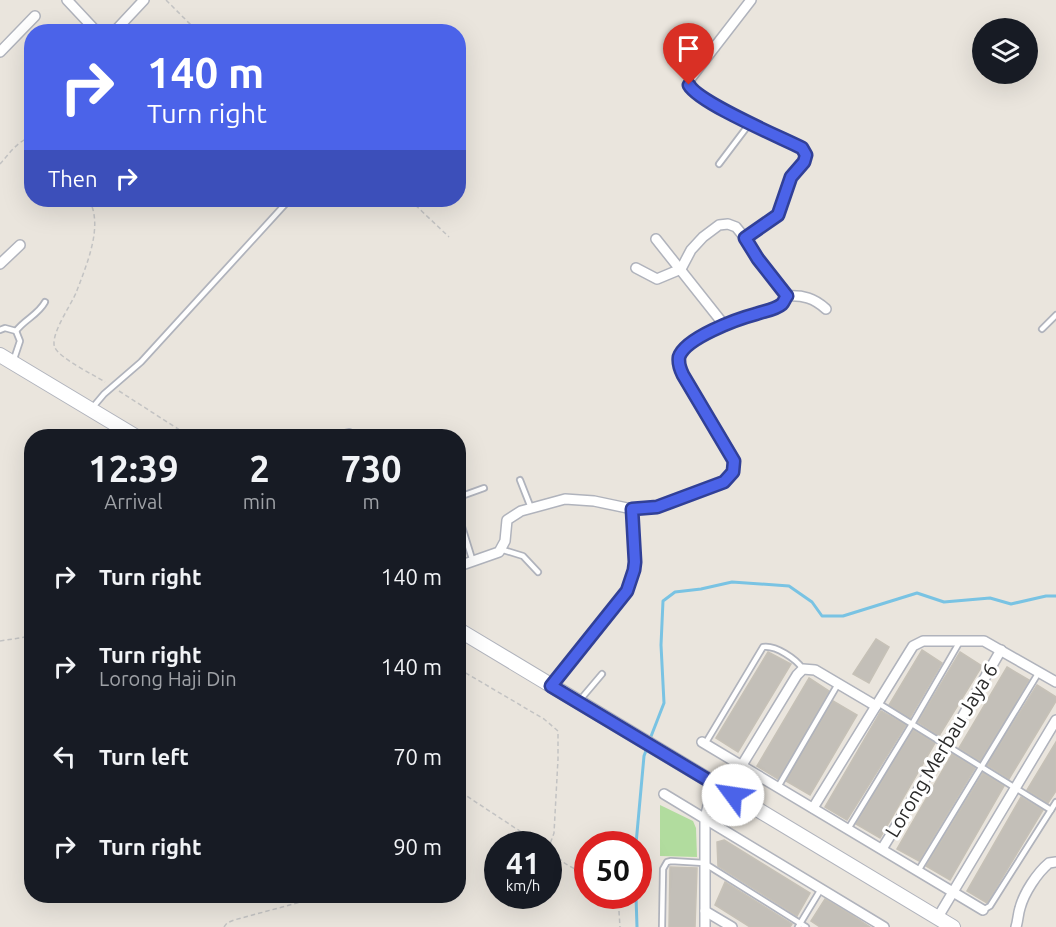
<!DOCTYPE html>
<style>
body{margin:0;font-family:Ubuntu,sans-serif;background:#20242c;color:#f1f3f6;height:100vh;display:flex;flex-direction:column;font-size:22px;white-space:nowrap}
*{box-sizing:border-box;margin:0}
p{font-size:20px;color:#9ea1a6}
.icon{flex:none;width:33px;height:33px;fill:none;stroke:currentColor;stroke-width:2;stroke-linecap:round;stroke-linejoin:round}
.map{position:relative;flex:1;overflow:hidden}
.side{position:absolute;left:24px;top:429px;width:442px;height:474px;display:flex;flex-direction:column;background:#171b24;border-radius:24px;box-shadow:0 6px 24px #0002}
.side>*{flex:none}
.top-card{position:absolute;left:24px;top:24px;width:442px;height:183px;border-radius:24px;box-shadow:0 6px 24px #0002;background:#4b63e9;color:#fff;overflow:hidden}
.controls{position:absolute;left:972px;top:18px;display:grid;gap:12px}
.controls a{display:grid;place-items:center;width:66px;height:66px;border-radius:50%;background:#171b24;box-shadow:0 6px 24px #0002;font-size:30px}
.speed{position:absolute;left:484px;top:831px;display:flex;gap:12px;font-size:30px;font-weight:700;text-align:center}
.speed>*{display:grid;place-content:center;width:78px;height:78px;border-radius:50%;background:#171b24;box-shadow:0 6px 24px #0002;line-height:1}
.speed small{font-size:15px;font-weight:400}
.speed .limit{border:9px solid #d22;background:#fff;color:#111}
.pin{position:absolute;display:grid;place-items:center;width:51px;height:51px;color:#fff;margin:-62px -26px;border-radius:50% 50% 50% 0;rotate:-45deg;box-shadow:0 0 6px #0007}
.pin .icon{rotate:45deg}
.me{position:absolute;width:66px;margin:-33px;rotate:301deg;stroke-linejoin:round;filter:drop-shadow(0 0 4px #0008)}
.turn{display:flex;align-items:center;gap:21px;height:126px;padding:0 24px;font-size:27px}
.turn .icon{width:78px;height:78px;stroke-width:2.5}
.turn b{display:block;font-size:42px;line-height:51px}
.then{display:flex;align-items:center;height:57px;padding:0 24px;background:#0003;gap:12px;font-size:22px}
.eta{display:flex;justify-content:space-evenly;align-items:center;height:102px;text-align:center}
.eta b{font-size:36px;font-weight:600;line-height:42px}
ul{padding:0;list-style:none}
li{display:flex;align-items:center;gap:18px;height:90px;padding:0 24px}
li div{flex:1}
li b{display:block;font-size:22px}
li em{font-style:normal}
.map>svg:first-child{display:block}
</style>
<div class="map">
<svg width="1056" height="927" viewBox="0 0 1056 927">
<rect width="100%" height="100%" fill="#eae5dd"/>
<path fill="#b1dc9e" d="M 660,805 L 693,821 L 696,828 L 697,857 L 660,856 Z"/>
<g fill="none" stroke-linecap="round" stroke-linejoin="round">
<g stroke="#79c3e3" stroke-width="3">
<path d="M 650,739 L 664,703 L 661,645 L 663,601 L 675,592 L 701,589 L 732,582 L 789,586 L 812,602 L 822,616 L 843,616 L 917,593 L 944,602 L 990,598 L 1011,604 L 1046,596 L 1056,596"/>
<path d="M 636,844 L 644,756 L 647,748"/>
<path d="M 636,896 L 637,927"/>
</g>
</g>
<g fill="#c3bfb8" stroke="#c6c1b7" stroke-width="1.5">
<path d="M 876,639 L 889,647 L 869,683 L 853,674 Z"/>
<path d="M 922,650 L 942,663 L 910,718 L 889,705 Z"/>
<path d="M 768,652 L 791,664 L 738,752 L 716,738 Z"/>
<path d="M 960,652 L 982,666 L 939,736 L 918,722 Z"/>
<path d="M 1007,667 L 1029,680 L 980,761 L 959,748 Z"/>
<path d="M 809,678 L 829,691 L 778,779 L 757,766 Z"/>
<path d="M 1037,685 L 1056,697 L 1056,701 L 1009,779 L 987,765 Z"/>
<path d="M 833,701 L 857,715 L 810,795 L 786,781 Z"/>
<path d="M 881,711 L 906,725 L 847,820 L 825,807 Z"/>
<path d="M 913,730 L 935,743 L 880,838 L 856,824 Z"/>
<path d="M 1056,742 L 1056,791 L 1048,803 L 1027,790 Z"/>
<path d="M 952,754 L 975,768 L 919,861 L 897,849 Z"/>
<path d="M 983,773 L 1004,786 L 950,880 L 926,866 Z"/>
<path d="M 1021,797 L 1043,810 L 987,903 L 967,891 Z"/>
<path d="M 724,840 L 810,893 L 797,916 L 718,866 L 717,842 Z"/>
<path d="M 670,867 L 697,868 L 695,927 L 669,927 Z"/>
<path d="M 725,882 L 792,924 L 790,927 L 750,927 L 715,905 Z"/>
<path d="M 825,899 L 853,916 L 870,927 L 820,927 L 811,921 Z"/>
</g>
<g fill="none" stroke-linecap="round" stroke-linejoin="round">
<g stroke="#b0b3bc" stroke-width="8">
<g id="service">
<path d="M 719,164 L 750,123"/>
<path d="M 1042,329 L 1056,315"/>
<path d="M 0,330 L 5,328 L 16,331"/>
<path d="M 16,331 C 25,319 38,315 45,302"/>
<path d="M 14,359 L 20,341 L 16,331"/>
<path d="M 93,407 L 104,394 L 141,362 L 289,200"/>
<path d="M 520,480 L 531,508"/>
<path d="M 459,497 L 484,488"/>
<path d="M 459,517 L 473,562"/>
<path d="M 500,549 L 523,556 L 538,572"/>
<path d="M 580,700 L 602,674"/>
<path d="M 878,703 L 1051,810"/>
<path d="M 705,744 L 763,647 C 776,645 796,659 803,669"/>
<path d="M 778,787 L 838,684"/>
<path d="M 848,829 L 912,724 L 959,643"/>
<path d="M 918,871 L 1039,672"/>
<path d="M 983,910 L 990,906 L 1056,802"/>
<path d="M 662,927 L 663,869 L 667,862 L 671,861 L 704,863 L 806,927"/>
<path d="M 798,927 L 821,889"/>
</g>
</g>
<g stroke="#b0b3bc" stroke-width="12">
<g id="minor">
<path d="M 67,0 L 97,32"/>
<path d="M 114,32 L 144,0"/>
<path d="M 0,52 L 35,16"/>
<path d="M 745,238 L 778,215 L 791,177 L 804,162 L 806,155 L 802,148 C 779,137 699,103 689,85 L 690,79 L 751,0"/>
<path d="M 656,239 L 725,326"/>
<path d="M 0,264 L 20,245"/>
<path d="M 636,268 L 657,279 L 681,269 L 691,250 L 703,237 L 719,225 L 728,224 L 736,227 L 745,238 L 758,259 L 787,296"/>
<path d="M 787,296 C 803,295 814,298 826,309"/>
<path d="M 340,436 L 349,434 L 352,436"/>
<path d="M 459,566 L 499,552 L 505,541 L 507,520 L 521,511 L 565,499 L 594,501 L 632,509 L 657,507 L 724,482 L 733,472 L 734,461 L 683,375 C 680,369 678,364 679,357 C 685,338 737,320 756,314 C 764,311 775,310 782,304 C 784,302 785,298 787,296"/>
<path d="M 551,685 L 627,591 L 635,570 L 635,562 L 632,509"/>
<path d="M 702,742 L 983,910"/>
<path d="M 742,765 L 797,675 L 803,669 L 815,670 L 876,706"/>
<path d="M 664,794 L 884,927"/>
<path d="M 813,808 L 913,646 L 923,641 L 984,641 L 1056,682"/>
<path d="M 882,849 L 946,745 L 1001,650"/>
<path d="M 705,911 L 732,927"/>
<path d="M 938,917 L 1056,720"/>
<path d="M 705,927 L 705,819 L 713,783"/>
<path d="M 1016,927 C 1018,921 1018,914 1020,908 C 1024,893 1037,873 1049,863 L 1056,862"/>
</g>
</g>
<g stroke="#b0b3bc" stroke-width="16">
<g id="secondary">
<path d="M 0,355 L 135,436"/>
<path d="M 459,630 L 953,927"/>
</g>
</g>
<g stroke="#c3c3c3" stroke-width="1.5" stroke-dasharray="4.5 3" stroke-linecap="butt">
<path d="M 166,0 L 193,27 L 200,32"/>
<path d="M 0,164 C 9,154 18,140 32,137"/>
<path d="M 89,200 C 104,226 86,266 76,293 C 71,305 49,336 55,348 C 61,359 94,375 105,382"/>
<path d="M 410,200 L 449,237"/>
<path d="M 119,391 L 189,436"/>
<path d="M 0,641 L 32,636"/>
<path d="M 459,669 L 544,719 L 558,731 L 558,759 L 554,833 L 550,844 L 532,839 L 459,791"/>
<path d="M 550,845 C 558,863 571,867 588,875"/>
<path d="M 618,896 L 620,927"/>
<path d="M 224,927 L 227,923 L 234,920 L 323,896"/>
</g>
<use href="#service" stroke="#fff" stroke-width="4.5"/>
<use href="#minor" stroke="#fff" stroke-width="9"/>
<use href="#secondary" stroke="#fff" stroke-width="14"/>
</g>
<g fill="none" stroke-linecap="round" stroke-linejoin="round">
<g stroke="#314097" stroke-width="15">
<path id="route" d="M 689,85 C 699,103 780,137 802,148 L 806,155 L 804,162 L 791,177 L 778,215 L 745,238 L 758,259 L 787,296 C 785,298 784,302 782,304 C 775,310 764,311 756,314 C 737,319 685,338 679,357 C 678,364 680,369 683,375 L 734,461 L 733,472 L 724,482 L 657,507 L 632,509 L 635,562 L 634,570 L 627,591 L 551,686 L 733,795"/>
</g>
<use href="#route" stroke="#4b63e9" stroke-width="10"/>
</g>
<g text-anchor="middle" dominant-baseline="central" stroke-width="6" stroke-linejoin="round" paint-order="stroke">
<g font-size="20" fill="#2a2a2a" stroke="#fff">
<text transform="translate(941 750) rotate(-59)">Lorong Merbau Jaya 6</text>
</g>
</g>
</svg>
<div class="controls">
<a><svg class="icon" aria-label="layers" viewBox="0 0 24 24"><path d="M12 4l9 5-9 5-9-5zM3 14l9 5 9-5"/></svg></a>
</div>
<div class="speed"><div>41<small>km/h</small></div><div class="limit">50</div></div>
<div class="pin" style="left:689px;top:85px;background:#d93025"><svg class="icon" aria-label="arrive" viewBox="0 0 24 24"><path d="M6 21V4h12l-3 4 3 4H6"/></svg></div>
<svg class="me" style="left:733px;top:795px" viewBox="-20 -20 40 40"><circle r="19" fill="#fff"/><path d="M0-13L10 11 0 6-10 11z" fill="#4b63e9"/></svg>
<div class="top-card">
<div class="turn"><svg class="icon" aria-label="right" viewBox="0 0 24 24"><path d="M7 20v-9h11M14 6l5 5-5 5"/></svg><div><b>140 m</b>Turn right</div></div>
<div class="then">Then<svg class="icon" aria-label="right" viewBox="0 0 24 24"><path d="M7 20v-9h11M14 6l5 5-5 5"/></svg></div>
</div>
<section class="side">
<div class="eta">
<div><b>12:39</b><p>Arrival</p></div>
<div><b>2</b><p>min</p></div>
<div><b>730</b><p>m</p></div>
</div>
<ul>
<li><svg class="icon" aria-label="right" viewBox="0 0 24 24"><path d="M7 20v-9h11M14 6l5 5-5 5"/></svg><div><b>Turn right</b></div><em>140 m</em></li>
<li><svg class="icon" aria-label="right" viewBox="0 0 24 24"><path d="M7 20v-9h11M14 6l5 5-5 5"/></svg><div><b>Turn right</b><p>Lorong Haji Din</p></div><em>140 m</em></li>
<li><svg class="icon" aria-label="left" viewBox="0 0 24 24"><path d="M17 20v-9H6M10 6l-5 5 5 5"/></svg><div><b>Turn left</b></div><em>70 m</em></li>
<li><svg class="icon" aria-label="right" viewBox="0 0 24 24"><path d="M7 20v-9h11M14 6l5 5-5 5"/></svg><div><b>Turn right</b></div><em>90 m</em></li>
</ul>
</section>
</div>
